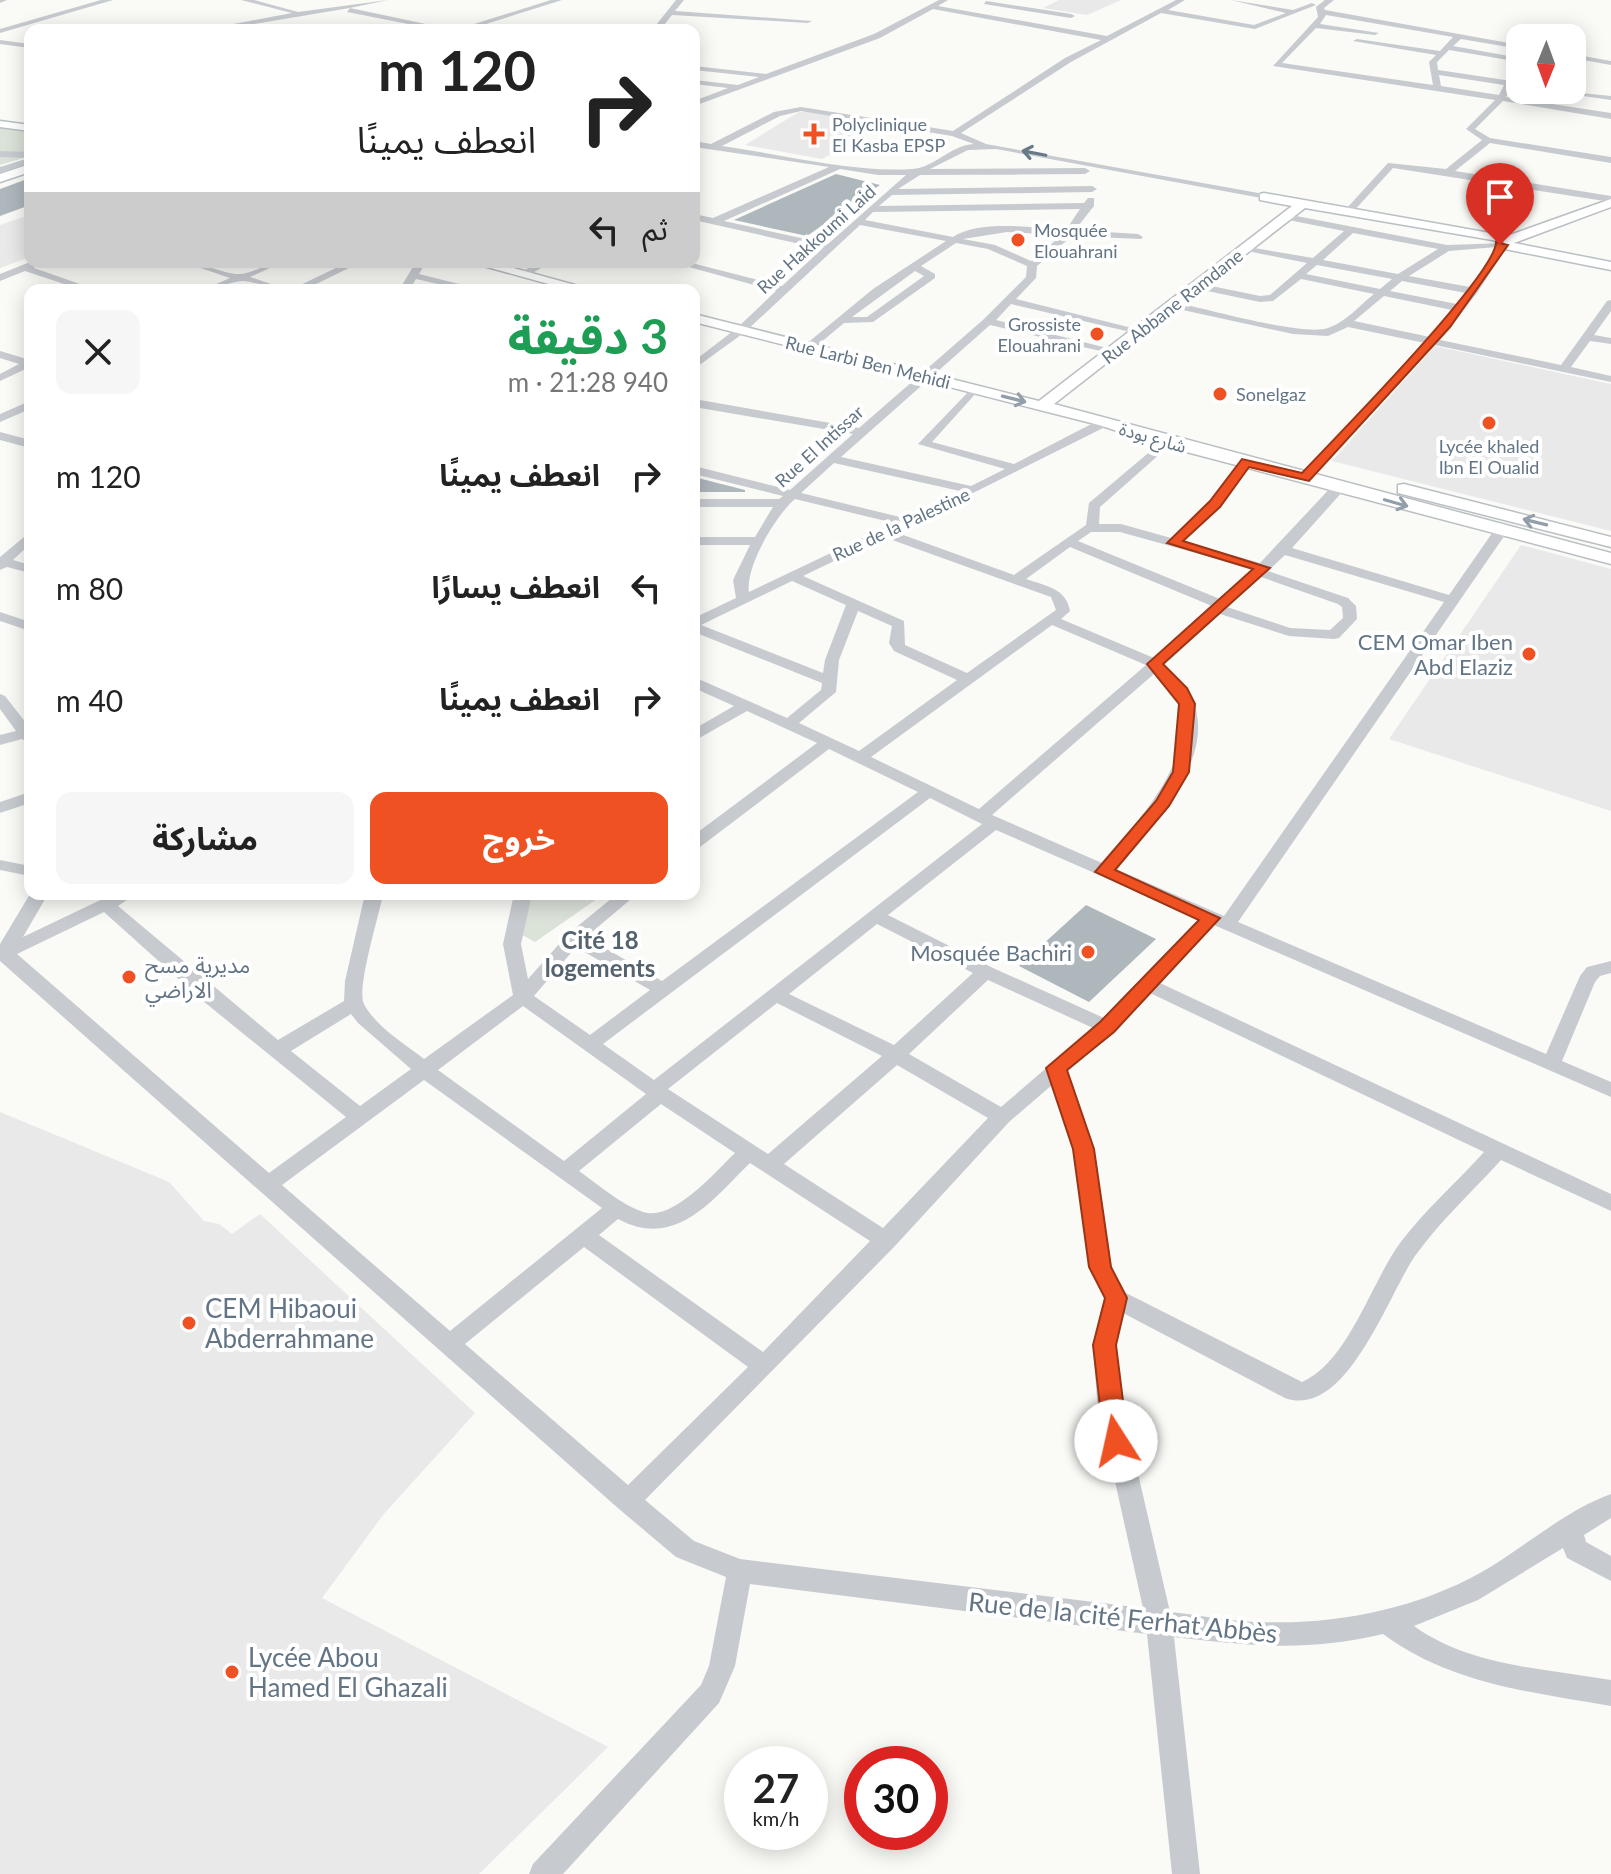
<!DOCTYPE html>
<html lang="ar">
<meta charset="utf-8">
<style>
body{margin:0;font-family:Lato,"Noto Sans Arabic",sans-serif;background:#f6f6f6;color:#222;direction:rtl;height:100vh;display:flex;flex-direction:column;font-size:30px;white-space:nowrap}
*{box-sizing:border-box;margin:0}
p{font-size:26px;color:#767676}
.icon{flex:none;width:44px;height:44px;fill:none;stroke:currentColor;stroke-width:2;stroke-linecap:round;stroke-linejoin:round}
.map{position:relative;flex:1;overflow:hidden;direction:ltr}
.details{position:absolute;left:24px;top:284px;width:676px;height:616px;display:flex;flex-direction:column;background:#fff;border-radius:16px;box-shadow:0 4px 20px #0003;direction:rtl}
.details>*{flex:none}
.hud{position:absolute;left:24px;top:24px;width:676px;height:244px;border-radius:16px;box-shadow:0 4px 20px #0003;direction:rtl;background:#fff;color:#222;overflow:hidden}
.needle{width:52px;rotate:181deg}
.buttons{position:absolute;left:1506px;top:24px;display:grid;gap:16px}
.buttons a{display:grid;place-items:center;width:80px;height:80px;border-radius:16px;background:#fff;box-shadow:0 4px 20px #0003;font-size:40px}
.speed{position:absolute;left:724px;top:1746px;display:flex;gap:16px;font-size:40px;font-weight:700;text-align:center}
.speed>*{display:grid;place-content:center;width:104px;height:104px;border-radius:50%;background:#fff;box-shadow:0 4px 20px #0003;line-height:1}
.speed small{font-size:20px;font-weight:400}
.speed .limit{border:12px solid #d22;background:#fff;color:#111}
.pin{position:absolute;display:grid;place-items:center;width:68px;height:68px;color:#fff;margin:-82px -34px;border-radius:50% 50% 50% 0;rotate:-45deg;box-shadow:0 0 8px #0007}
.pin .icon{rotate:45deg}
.me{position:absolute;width:88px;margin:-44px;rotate:350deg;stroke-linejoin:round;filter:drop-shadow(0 0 6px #0008)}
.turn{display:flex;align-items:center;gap:28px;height:168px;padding:0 32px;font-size:36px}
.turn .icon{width:104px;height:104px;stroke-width:2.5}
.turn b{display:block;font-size:56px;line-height:68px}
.then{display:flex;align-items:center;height:76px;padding:0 32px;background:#0003;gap:16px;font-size:30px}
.round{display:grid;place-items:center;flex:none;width:84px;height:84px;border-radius:16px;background:#f6f6f6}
.headline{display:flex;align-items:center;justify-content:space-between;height:136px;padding:0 32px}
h1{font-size:48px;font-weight:700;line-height:60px;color:#1e9e55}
.action{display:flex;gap:16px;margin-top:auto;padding:16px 32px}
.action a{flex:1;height:92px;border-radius:16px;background:#ef5122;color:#fff;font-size:32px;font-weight:700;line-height:92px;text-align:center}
.action a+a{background:#f6f6f6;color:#222}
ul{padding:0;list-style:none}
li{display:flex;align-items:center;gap:24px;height:112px;padding:0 32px}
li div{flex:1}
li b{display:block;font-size:30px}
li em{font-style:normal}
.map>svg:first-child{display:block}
</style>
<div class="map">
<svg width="1611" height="1874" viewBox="0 0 1611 1874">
<rect width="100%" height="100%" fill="#fafaf7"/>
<g fill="#e8e9e8">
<path d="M 1059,0 L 1121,0 L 1087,15 L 1043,8 Z"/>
<path d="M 812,111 L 883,124 L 822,159 L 745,145 L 799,112 Z"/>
<path d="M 30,215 L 30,257 L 0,268 L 0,225 Z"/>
<path d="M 1435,346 L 1611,384 L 1611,531 L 1332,461 Z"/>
<path d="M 1521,545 L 1611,569 L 1611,811 L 1389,739 Z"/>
<path d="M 0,1112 L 169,1182 L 204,1221 L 219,1224 L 232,1234 L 260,1214 L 475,1413 L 383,1515 L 322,1598 L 608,1747 L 479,1874 L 0,1874 Z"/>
</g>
<g fill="#dbe2d8">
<path d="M 0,126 L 30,130 L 30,156 L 0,165 Z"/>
<path d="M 531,894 L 604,894 L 535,942 L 519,933 Z"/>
</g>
<g fill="#aeb7bc">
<path d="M 836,174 L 880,185 L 807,236 L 734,220 Z"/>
<path d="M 30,178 L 30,205 L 0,216 L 0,189 Z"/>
<path d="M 694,477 L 745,490 L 745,492 L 694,492 Z"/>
<path d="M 1086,905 L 1156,939 L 1089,1002 L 1019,966 Z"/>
</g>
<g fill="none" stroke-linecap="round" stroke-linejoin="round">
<g stroke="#b9bfc3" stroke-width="3">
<g id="secondary">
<path d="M 0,121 L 30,125 L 30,131 L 0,127 Z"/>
<path d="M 30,164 L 30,172 L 0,182 L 0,174 Z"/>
<path d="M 1264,193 L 1507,236 L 1611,199 L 1611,207 L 1514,243 L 1611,262 L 1611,270 L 1505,249 L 1504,242 L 1305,208 L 1054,404 L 1611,553 L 1611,564 L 1160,445 L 1099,425 L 694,322 L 694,314 L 1039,401 L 1292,206 L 1260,200 L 1260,194 Z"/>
<path d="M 469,262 L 492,262 L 593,290 L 570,290 Z"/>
<path d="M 1404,484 L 1611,537 L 1611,547 L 1398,493 L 1398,485 Z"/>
</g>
</g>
<g fill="#c7cbcf" fill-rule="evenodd">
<path d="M 0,0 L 7,0 L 0,3 Z"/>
<path d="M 101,0 L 113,0 L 0,33 L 0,29 Z"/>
<path d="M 241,0 L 254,0 L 298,12 L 388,0 L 350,8 L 454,30 L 439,30 L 347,12 L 350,8 L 219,30 L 202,30 L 292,13 Z"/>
<path d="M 551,0 L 562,0 L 467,30 L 455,30 Z"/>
<path d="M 676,0 L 684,0 L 675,11 L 812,21 L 808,23 L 672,15 L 660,30 L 652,30 Z"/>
<path d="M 939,0 L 948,0 L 938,6 L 1107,36 L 1176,0 L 1185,0 L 1168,10 L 1254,25 L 1286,13 L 1231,0 L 1293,10 L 1312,3 L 1316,5 L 1255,29 L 1161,13 L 1071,62 L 961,133 L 986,144 L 1264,194 L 1267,199 L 996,149 L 968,150 L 930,169 L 1085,168 L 1090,171 L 1085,174 L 920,175 L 898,189 L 1092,186 L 1097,189 L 1092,192 L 892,195 L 879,206 L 1084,203 L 1088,198 L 1094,198 L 1094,206 L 1075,230 L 1138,234 L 1143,237 L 1141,239 L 1072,236 L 1037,266 L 1036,278 L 1016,299 L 1144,331 L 1139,334 L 1011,304 L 996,320 L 1119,351 L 1113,354 L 990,325 L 841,457 L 971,486 L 1005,469 L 918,444 L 974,386 L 978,387 L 978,391 L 932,442 L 1014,464 L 1101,419 L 1109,419 L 1109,425 L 895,532 L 1014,575 L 1086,525 L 1089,503 L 1166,438 L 1172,442 L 1170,445 L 1100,507 L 1099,524 L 1121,524 L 1171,538 L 1210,501 L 1242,459 L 1246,458 L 1252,462 L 1220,507 L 1183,541 L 1260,563 L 1334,484 L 1344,484 L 1344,490 L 1292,548 L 1449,595 L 1495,529 L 1505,529 L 1507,532 L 1238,922 L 1546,1054 L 1580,976 L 1587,967 L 1611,961 L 1611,973 L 1600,976 L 1595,982 L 1562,1061 L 1611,1082 L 1611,1097 L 1214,925 L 1160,983 L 1611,1194 L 1611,1211 L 1501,1160 C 1473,1191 1439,1222 1415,1256 C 1388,1295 1346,1420 1285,1398 L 1123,1313 L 1115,1345 L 1121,1400 L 1170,1612 C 1200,1615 1231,1622 1261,1622 C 1336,1625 1415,1609 1480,1573 C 1524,1548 1564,1511 1611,1494 L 1611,1518 L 1584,1535 L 1586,1542 L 1611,1556 L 1611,1581 L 1567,1558 L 1563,1548 L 1478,1600 L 1414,1626 C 1469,1666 1546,1669 1611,1680 L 1611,1706 C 1531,1692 1450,1684 1383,1634 C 1306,1652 1251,1646 1174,1637 L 1200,1874 L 1172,1874 L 1147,1634 L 750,1584 L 735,1666 L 719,1703 L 563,1874 L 529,1874 L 533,1864 L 701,1685 L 709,1666 L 726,1577 L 676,1557 L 619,1509 L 0,961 L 0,944 L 30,894 L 48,894 L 23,937 L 113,894 L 136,894 L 118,906 L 278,1040 L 344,1001 L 345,981 L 365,894 L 383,894 C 379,916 356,989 364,1004 C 376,1027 405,1044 424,1059 L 513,995 L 503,944 L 514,894 L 532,894 L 521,944 L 528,979 L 568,934 L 617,894 L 637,894 L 586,937 L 662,981 L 918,792 L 829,749 L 700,847 L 694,848 L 694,835 L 817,743 L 747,711 L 694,741 L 694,729 L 734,706 L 694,688 L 694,677 L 787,718 L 821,690 L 822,683 L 694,632 L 694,618 L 736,598 L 733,580 L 750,545 L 694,545 L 694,537 L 755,537 L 773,507 L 694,507 L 694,499 L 779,499 L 783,496 L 694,474 L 694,466 L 790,490 L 853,434 L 694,407 L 694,399 L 859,428 L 984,319 L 1026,277 L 1027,266 L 988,249 L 956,243 L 921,266 L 935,274 L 935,278 L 873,322 L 844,323 L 813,349 L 805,349 L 805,345 L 873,289 L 946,241 L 860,225 L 745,332 L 694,369 L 694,361 L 737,328 L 776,291 L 671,262 L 688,262 L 782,286 L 822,249 L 694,220 L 694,214 L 713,218 L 829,167 L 694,147 L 694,141 L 711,144 L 774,112 L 801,107 L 953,131 L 1065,58 L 1101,40 L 933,9 L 880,38 L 694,106 L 694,101 L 728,88 L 694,84 L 694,80 L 738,85 L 759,77 L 694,70 L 694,66 L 766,74 L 874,34 ZM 801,111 L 952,136 L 974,144 C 951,145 934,168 912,169 C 854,173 780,154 722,146 L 780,116 ZM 840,169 L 878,175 L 906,175 L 828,244 L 724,221 ZM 1080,209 L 1066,230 C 1035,228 980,219 953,237 L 865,220 L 873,212 ZM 1007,232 L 1062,235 L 1031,261 L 995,245 L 963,239 ZM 915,271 L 924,276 L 867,317 L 852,317 ZM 834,463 L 960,491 L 904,518 L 801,493 ZM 795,499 L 894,523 L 749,592 C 745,567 776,515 795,499 ZM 1091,532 L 1120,532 L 1253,569 L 1220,599 L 1078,541 ZM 884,537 L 1051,597 L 1056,610 L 967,673 L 905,645 L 904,621 L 803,576 ZM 1070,547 L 1212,606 L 1154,658 L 1061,619 L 1070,611 C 1066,588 1046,586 1026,579 ZM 1285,555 L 1444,602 L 1224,916 L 1116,869 C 1148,832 1207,769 1197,715 C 1194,694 1179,679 1164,665 L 1220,614 L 1289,636 L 1334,639 L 1339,638 L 1357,619 L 1356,606 L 1348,598 L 1268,571 ZM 1261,577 L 1338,604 L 1342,607 L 1343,618 L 1330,630 L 1290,628 L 1227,607 ZM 792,581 L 846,605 L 825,660 L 823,673 L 701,625 ZM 858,611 L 892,626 L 889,643 L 894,651 L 957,680 L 859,751 L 799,723 L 836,692 L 839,660 ZM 1052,625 L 1146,665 L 979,809 L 871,757 ZM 1155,673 C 1161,678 1168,684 1173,691 C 1208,748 1137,823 1102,863 L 992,815 ZM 930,798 L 982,824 L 654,1080 L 603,1044 ZM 996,830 L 1200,919 L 1104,1018 L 993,968 L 888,915 ZM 104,912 L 203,1001 L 346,1117 L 269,1173 L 17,954 ZM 877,924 L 973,973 L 894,1045 L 789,994 ZM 576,947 L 650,990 L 590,1035 L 534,996 ZM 988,980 L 1093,1028 L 1001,1107 L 909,1054 ZM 1150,993 L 1484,1152 C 1457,1182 1424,1211 1400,1243 C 1371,1283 1348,1362 1302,1382 L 1124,1292 L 1111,1267 L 1094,1149 L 1067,1072 L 1114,1032 ZM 777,1003 L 882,1056 L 768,1154 L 668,1089 ZM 523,1006 L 646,1094 L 564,1161 L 438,1070 ZM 351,1014 L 358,1023 L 411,1069 L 360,1106 L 291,1051 ZM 897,1065 L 988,1118 L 883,1228 L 784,1164 ZM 424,1080 L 602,1208 L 450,1331 L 282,1185 ZM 1052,1085 L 1074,1149 L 1089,1267 L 1105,1298 L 1093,1345 L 1097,1400 L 1143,1608 L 740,1559 L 694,1541 L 645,1500 L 894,1247 L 1009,1122 ZM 661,1104 L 735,1153 C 715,1172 673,1222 643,1212 C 620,1204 599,1185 579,1171 ZM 750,1163 L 870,1241 L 763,1352 L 599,1235 L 618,1219 C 676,1250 712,1200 750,1163 ZM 584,1247 L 748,1367 L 628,1485 L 465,1344 Z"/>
<path d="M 1325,0 L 1334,0 L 1324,8 L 1325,10 L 1520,45 L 1520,49 L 1461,39 L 1453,46 L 1520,58 L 1520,62 L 1449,50 L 1437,62 L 1438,70 L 1512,81 L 1506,97 L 1611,113 L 1611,119 L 1503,101 L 1475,129 L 1490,138 L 1611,157 L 1611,163 L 1490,143 L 1455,171 L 1611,196 L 1611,202 L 1393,168 L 1352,213 L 1346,213 L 1346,209 L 1388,163 L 1446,169 L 1482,140 L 1466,129 L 1495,100 L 1273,66 L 1318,17 L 1316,7 ZM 1326,15 L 1453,37 L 1440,51 L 1357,39 L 1353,41 L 1436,55 L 1429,62 L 1433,85 L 1282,63 L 1316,28 L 1375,35 L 1379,33 L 1320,24 ZM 1439,75 L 1504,85 L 1499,95 L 1441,86 Z"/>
<path d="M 986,1 L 1071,14 L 1075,16 L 1071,18 L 984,4 Z"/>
<path d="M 0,40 L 30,44 L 30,48 L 0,44 Z"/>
<path d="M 1572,54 L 1611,61 L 1611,65 L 1572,58 Z"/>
<path d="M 1551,90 L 1611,96 L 1611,100 L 1555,92 Z"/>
<path d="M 0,151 L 30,152 L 30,163 L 0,173 L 0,167 L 29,158 L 0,157 Z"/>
<path d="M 1286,214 L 1447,245 L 1506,243 L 1508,245 L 1477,293 L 1440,340 L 1561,365 L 1607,301 L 1611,300 L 1611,311 L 1594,335 L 1611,338 L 1611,344 L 1590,341 L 1571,367 L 1611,376 L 1611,382 L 1435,345 L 1308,481 L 1300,481 L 1300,475 L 1425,343 L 1348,327 L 1328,336 L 1293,334 L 1169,307 L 1168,305 L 1173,302 C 1204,308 1304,337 1328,328 C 1346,322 1360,305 1374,294 L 1301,279 L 1273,301 L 1260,302 L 1193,288 L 1192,286 L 1197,283 L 1260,296 L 1270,295 L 1307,263 L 1242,250 L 1242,246 L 1313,258 L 1344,231 L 1283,219 L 1281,217 ZM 1353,233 L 1438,249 L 1398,274 L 1323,260 ZM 1497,247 L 1470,287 L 1409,276 L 1449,251 ZM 1317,265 L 1392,279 L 1380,289 L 1306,274 ZM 1402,281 L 1466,293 L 1457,304 L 1390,291 ZM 1384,296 L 1452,310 L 1430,337 L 1354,321 Z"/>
<path d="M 30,262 L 38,262 L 34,268 L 97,290 L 82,290 L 25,271 L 0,281 L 0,274 Z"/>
<path d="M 183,262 C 202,262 226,275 240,274 C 255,273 267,262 283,262 L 250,277 L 289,290 C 273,290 258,282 242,281 C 231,281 217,290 203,290 L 230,278 Z"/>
<path d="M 416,262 L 426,262 L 419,274 L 483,290 L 464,290 L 416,279 L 409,290 L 399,290 Z"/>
<path d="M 539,262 L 552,262 L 527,276 L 518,274 Z"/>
<path d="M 342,265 L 351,267 L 304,290 L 290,290 Z"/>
<path d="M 0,351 L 30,360 L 30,367 L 0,381 L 0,374 L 19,364 L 0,358 Z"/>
<path d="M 30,401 L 30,409 L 0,422 L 0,414 Z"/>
<path d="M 0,432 L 30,440 L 30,448 L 0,440 Z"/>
<path d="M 30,532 L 30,544 L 13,560 L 30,565 L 30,573 L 7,567 L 0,570 L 0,557 Z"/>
<path d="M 0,612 L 30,622 L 30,631 L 0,621 Z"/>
<path d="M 0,694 L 5,696 L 30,728 L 30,744 L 22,739 L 0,745 L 0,735 L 16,731 L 0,709 Z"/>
<path d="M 30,792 L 30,803 L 0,813 L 0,802 Z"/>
<path d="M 0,860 L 30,866 L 30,876 L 0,870 Z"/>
</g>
<use href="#secondary" fill="#fff" fill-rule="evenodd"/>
</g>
<defs><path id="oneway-shaft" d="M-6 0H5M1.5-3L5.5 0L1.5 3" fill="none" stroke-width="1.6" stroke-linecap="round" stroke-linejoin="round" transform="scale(2)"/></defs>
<use stroke="#687988" href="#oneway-shaft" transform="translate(1034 153) rotate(-169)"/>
<g stroke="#929ea9">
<use href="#oneway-shaft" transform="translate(1014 399) rotate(14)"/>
<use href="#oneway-shaft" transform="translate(1396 503) rotate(16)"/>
<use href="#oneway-shaft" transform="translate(1535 522) rotate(-166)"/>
</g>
<path fill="#ef5122" stroke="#9b3516" stroke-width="2" d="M 1496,242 L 1508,245 L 1450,327 L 1309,481 L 1249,467 L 1220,507 L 1183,541 L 1270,568 L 1163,664 L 1187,688 L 1195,704 L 1189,772 L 1169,806 L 1115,870 L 1220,918 L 1114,1032 L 1067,1070 L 1094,1149 L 1111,1267 L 1127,1298 L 1116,1345 L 1128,1441 L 1124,1448 L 1116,1452 L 1107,1448 L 1104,1441 L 1093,1345 L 1105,1298 L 1089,1267 L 1073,1149 L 1046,1068 L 1100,1022 L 1199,920 L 1095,872 L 1156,801 L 1173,772 L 1179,704 L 1147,664 L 1253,569 L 1167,543 L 1210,501 L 1242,459 L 1302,473 C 1334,439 1496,275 1496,242 Z"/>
<g fill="#ef5122" stroke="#fff" stroke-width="3">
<path d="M810 122h8v8h8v8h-8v8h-8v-8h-8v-8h8z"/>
<circle cx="1018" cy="240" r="8"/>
<circle cx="1097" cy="334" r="8"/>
<circle cx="1220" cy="394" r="8"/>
<circle cx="1489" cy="423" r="8"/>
<circle cx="1529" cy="654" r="8"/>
<circle cx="1088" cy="952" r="8"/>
<circle cx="129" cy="977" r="8"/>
<circle cx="189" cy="1323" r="8"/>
<circle cx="232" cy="1672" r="8"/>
</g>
<g text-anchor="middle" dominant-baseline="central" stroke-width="8" stroke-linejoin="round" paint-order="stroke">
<g font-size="18" fill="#637584" stroke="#fff" text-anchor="start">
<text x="832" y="124">Polyclinique<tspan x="832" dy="21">El Kasba EPSP</tspan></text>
<text x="1034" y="230">Mosquée<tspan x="1034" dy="21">Elouahrani</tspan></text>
<text x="1081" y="324" text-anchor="end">Grossiste<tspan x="1081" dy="21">Elouahrani</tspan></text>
<text x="1236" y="394">Sonelgaz</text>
<text x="1489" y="446" text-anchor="middle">Lycée khaled<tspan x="1489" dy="21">Ibn El Oualid</tspan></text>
</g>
<g font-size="18" fill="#637584" stroke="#fff">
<text transform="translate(816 239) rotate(-42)">Rue Hakkoumi Laid</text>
<text transform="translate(1172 306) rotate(-38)">Rue Abbane Ramdane</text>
<text transform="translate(868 362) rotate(14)">Rue Larbi Ben Mehidi</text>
<text transform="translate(1153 437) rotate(16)">شارع بودة</text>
<text transform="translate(819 446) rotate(-42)">Rue El Intissar</text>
<text transform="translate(901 524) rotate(-25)">Rue de la Palestine</text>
</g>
<g font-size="22" fill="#637584" stroke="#fff" text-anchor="end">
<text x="1513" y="641">CEM Omar Iben<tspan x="1513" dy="25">Abd Elaziz</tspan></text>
<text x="1072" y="952">Mosquée Bachiri</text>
<text x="145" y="964" text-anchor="start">مديرية مسح<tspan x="145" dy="25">الاراضي</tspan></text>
</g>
<g font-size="24" font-weight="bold" fill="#55636f" stroke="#fff">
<text x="600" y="939">Cité 18<tspan x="600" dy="28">logements</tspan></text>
</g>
<g font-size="26" fill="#637584" stroke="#fff" text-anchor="start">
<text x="205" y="1308">CEM Hibaoui<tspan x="205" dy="30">Abderrahmane</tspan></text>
<text x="248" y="1657">Lycée Abou<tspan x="248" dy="30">Hamed El Ghazali</tspan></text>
</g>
<g font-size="26" fill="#637584" stroke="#fff">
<text transform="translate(1123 1617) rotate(6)">Rue de la cité Ferhat Abbès</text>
</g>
</g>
</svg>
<div class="buttons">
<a><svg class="needle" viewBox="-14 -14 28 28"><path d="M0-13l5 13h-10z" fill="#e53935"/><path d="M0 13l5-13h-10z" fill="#767676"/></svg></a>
</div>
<div class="speed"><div>27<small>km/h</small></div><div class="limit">30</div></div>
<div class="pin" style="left:1500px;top:245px;background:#d93025"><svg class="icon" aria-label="arrive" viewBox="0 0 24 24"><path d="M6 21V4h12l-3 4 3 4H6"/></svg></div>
<svg class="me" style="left:1116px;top:1441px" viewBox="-20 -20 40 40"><circle r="19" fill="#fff"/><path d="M0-13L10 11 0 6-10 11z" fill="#ef5122"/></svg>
<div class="hud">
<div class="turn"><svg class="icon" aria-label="right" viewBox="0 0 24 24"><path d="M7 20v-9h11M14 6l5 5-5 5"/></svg><div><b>120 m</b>انعطف يمينًا</div></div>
<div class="then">ثم<svg class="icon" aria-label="left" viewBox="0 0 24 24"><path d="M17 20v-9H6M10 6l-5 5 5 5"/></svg></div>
</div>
<section class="details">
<div class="headline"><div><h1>3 دقيقة</h1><p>940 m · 21:28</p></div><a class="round"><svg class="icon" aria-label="close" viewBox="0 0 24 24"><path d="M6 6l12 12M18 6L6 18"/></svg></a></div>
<ul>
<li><svg class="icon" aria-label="right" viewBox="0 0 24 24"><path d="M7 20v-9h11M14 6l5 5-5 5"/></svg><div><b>انعطف يمينًا</b></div><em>120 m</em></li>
<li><svg class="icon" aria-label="left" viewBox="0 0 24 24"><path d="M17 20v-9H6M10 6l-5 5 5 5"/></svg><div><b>انعطف يسارًا</b></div><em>80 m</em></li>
<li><svg class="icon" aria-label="right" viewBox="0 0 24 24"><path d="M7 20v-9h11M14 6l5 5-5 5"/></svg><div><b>انعطف يمينًا</b></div><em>40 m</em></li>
</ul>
<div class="action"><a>خروج</a><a>مشاركة</a></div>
</section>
</div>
